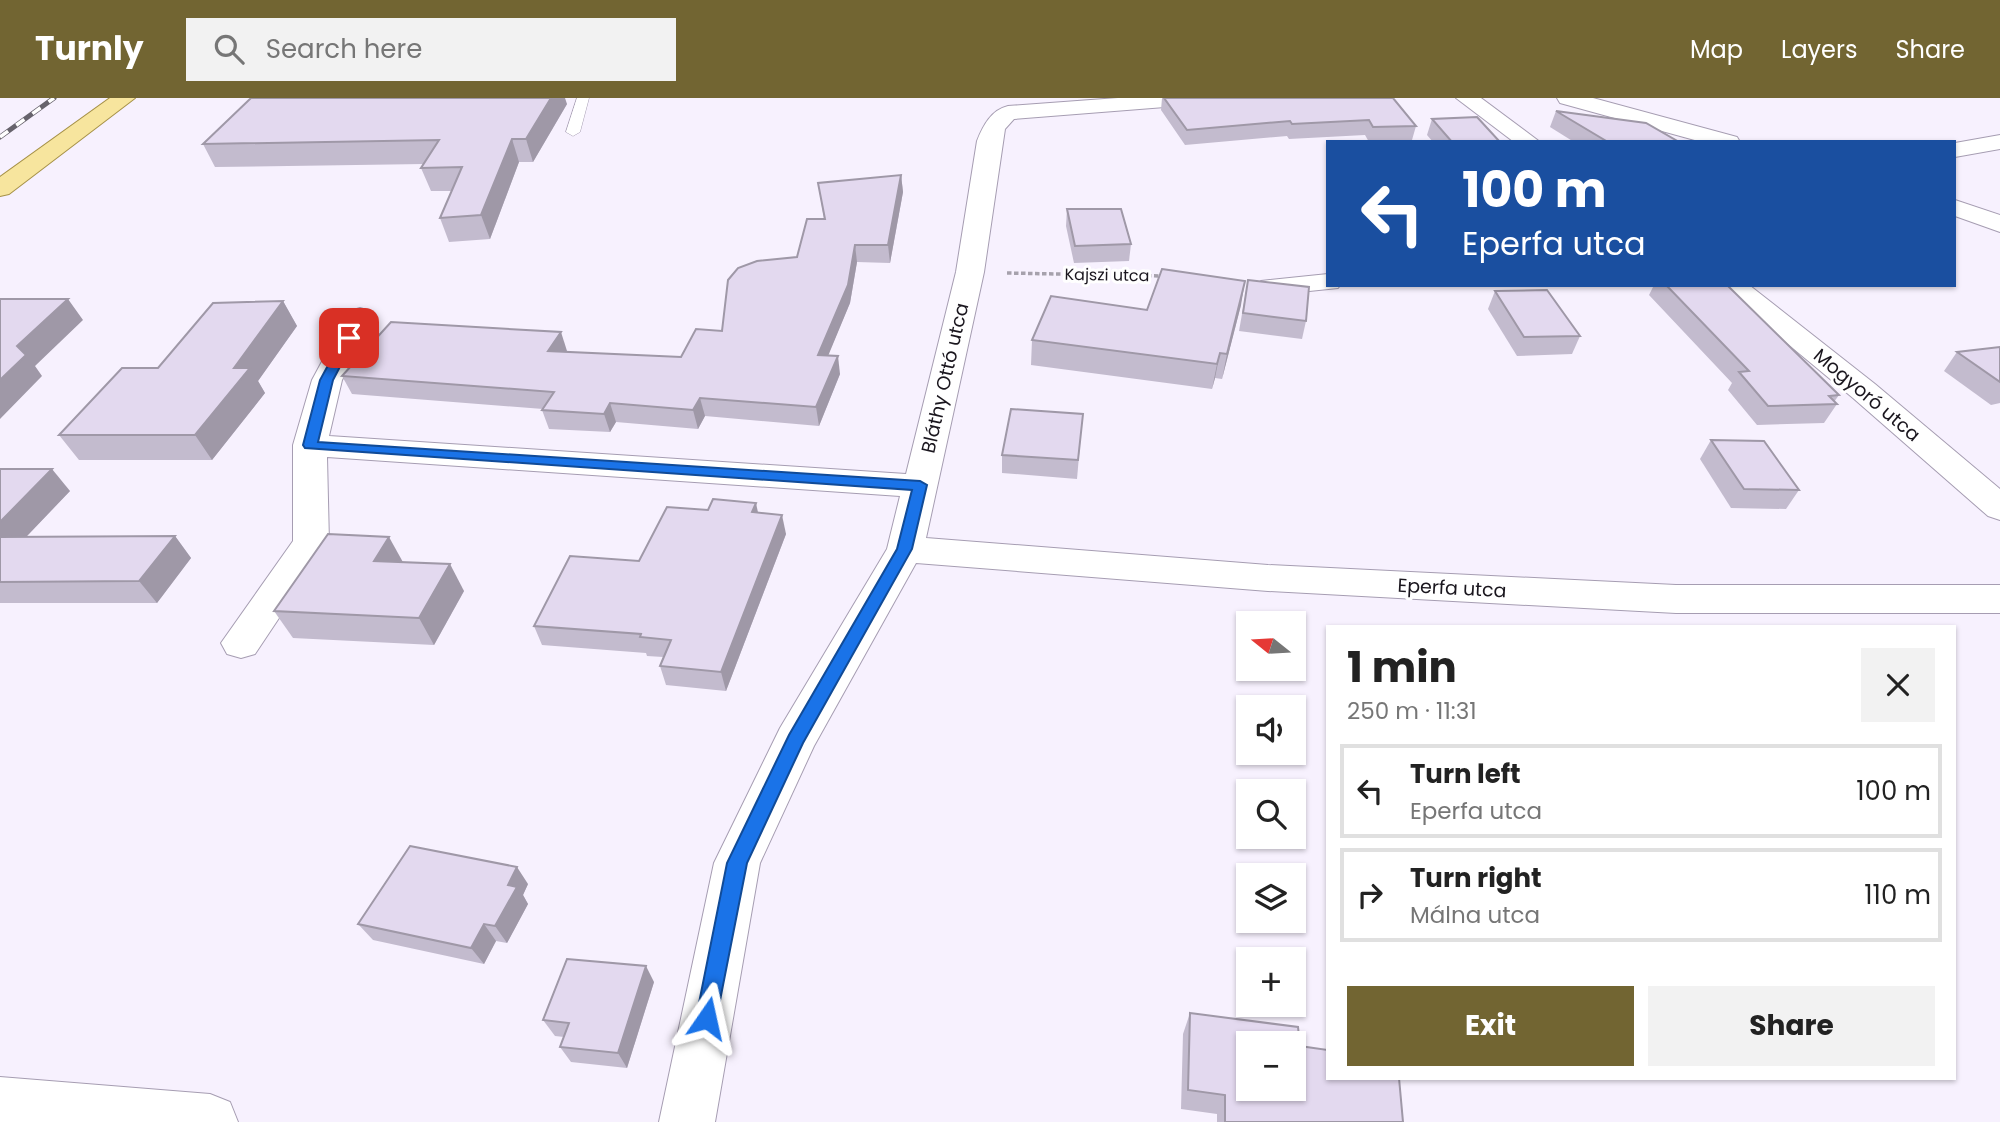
<!DOCTYPE html>
<meta charset="utf-8">
<style>
body{margin:0;font-family:Poppins,sans-serif;background:#f2f2f2;color:#222;height:100vh;display:flex;flex-direction:column;font-size:26px;white-space:nowrap}
*{box-sizing:border-box;margin:0}
p{font-size:23px;color:#767676}
.icon{flex:none;width:38px;height:38px;fill:none;stroke:currentColor;stroke-width:2;stroke-linecap:round;stroke-linejoin:round}
.map{position:relative;flex:1;overflow:hidden}
.panel{position:absolute;left:1326px;top:527px;width:630px;height:455px;display:flex;flex-direction:column;background:#fff;border-radius:0px;box-shadow:0 2px 5px #0004}
.panel>*{flex:none}
.guide{position:absolute;left:1326px;top:42px;width:630px;height:147px;border-radius:0px;box-shadow:0 2px 5px #0004;background:#1a4fa0;color:#fff;overflow:hidden}
.needle{width:46px;rotate:288deg}
.tools{position:absolute;left:1236px;top:513px;display:grid;gap:14px}
.tools a{display:grid;place-items:center;width:70px;height:70px;border-radius:0px;background:#fff;box-shadow:0 2px 5px #0004;font-size:35px}
.pin{position:absolute;display:grid;place-items:center;width:60px;height:60px;color:#fff;margin:-30px;border-radius:14px;box-shadow:0 4px 10px #0006}
.me{position:absolute;width:77px;margin:-38px;rotate:11deg;stroke-linejoin:round;filter:drop-shadow(0 0 5px #0008)}
.turn{display:flex;align-items:center;gap:24px;height:147px;padding:0 21px;font-size:32px}
.turn .icon{width:91px;height:91px;stroke-width:2.5}
.turn b{display:block;font-size:49px;line-height:60px}
.round{display:grid;place-items:center;flex:none;width:74px;height:74px;border-radius:0px;background:#f2f2f2}
.overview{display:flex;align-items:center;justify-content:space-between;height:119px;padding:0 21px}
h1{font-size:42px;font-weight:700;line-height:52px}
.action{display:flex;gap:14px;margin-top:auto;padding:14px 21px}
.action a{flex:1;height:80px;border-radius:0px;background:#726532;color:#fff;font-size:28px;font-weight:700;line-height:80px;text-align:center}
.action a+a{background:#f2f2f2;color:#222}
ul{padding:0;list-style:none}
li{display:flex;align-items:center;gap:21px;height:94px;margin:0 14px 10px;padding:0 7px;border:4px solid #e0e0e0;border-radius:0px}
li div{flex:1}
li b{display:block;font-size:26px}
li em{font-style:normal}
header{display:flex;align-items:center;gap:42px;box-sizing:border-box;height:98px;padding:0 35px;background:#726532;color:#fff}
header strong{font-size:33px}
nav{display:flex;gap:38px;margin-inline-start:auto;font-size:24px}
.search{width:490px;height:63px;background:#f2f2f2;display:flex;align-items:center;gap:18px;box-sizing:border-box;padding:0 24px;border-radius:0px;color:#767676;font-size:26px}
.map>svg:first-child{display:block}
</style>
<header>
<strong>Turnly</strong>
<div class="search"><svg class="icon" aria-label="search" viewBox="0 0 24 24"><circle cx="10" cy="10" r="6"/><path d="M15 15l6 6"/></svg>Search here</div>
<nav><a>Map</a><a>Layers</a><a>Share</a></nav>
</header>
<div class="map">
<svg width="2000" height="1024" viewBox="0 0 2000 1024">
<rect width="100%" height="100%" fill="#f7f1fe"/>
<g fill="none" stroke-linecap="round" stroke-linejoin="round">
<g stroke="#a69db2" stroke-width="1">
<path id="lane" d="M 577,0 L 589,0 L 580,34 L 573,38 L 566,34 Z"/>
</g>
<g stroke="#a69db2" stroke-width="2">
<g id="street">
<path d="M 1118,0 L 1214,0 L 1203,6 L 1014,21 L 1005,31 L 984,174 L 926,440 L 1268,467 L 1676,487 L 2000,487 L 2000,515 L 1676,515 L 1268,493 L 916,465 L 814,648 L 760,765 L 715,1024 L 659,1024 L 714,765 L 780,630 L 887,451 L 900,398 L 327,359 L 329,445 L 255,556 L 241,560 L 227,556 L 221,545 L 293,443 L 293,347 L 312,282 L 346,219 L 350,213 L 360,210 L 370,213 L 374,219 L 342,282 L 329,338 L 906,376 L 956,174 L 977,43 C 983,28 991,12 1008,8 Z"/>
<path d="M 1456,0 L 1481,0 L 1540,44 L 1514,44 Z"/>
<path d="M 1557,0 L 1593,0 L 1737,39 L 1740,44 L 1702,44 L 1560,5 Z"/>
<path d="M 2000,37 L 2000,51 L 1955,59 L 1955,45 Z"/>
<path d="M 1955,102 L 2000,117 L 2000,134 L 1955,118 Z"/>
<path d="M 1328,176 L 1328,187 L 1340,187 L 1338,190 L 1271,197 L 1261,195 L 1257,189 L 1261,183 Z"/>
<path d="M 1717,187 L 1749,187 L 1875,286 L 2000,391 L 2000,422 L 1988,418 L 1853,300 Z"/>
<path d="M 0,979 L 210,996 L 230,1004 L 238,1024 L 0,1024 Z"/>
</g>
</g>
<g stroke="#a69147" stroke-width="2">
<path id="primary" d="M 110,0 L 135,0 L 9,96 L 0,98 L 0,79 Z"/>
</g>
<path stroke="#a6a1ac" stroke-width="3.5" stroke-dasharray="4.5 2.5" stroke-linecap="butt" d="M 1007,175 L 1162,178"/>
<use href="#lane" fill="#fff" fill-rule="evenodd"/>
<use href="#street" fill="#fff" fill-rule="evenodd"/>
<use href="#primary" fill="#f7e59e" fill-rule="evenodd"/>
<g stroke="#67636c" stroke-width="5">
<path id="rail" d="M 0,39 L 54,0"/>
</g>
<use href="#rail" stroke="#fff" stroke-width="3.5" stroke-dasharray="10" stroke-linecap="butt"/>
</g>
<g fill="#c3bbce">
<path d="M 1162,0 L 1393,0 L 1416,28 L 1412,42 L 1369,44 L 1365,37 L 1289,41 L 1287,38 L 1185,47 L 1161,12 Z"/>
<path d="M 567,6 L 533,64 L 519,64 L 490,141 L 449,144 L 440,120 L 452,93 L 431,93 L 421,70 L 424,66 L 215,69 L 203,46 Z"/>
<path d="M 1556,13 L 1679,44 L 1574,44 L 1550,29 Z"/>
<path d="M 1432,21 L 1500,44 L 1433,44 L 1427,37 Z"/>
<path d="M 901,77 L 903,94 L 890,165 L 857,164 L 850,205 L 828,257 L 840,276 L 819,328 L 705,318 L 698,331 L 616,324 L 610,334 L 549,331 L 542,312 L 543,311 L 352,296 L 342,278 L 567,253 L 566,254 L 681,259 L 722,233 L 797,159 L 824,121 L 818,85 Z"/>
<path d="M 1067,111 L 1131,146 L 1129,163 L 1074,165 L 1066,128 Z"/>
<path d="M 1248,182 L 1306,223 L 1302,241 L 1239,233 Z"/>
<path d="M 1654,187 L 1727,187 L 1839,297 L 1834,304 L 1837,306 L 1824,325 L 1757,327 L 1728,292 L 1732,285 L 1649,197 Z"/>
<path d="M 1495,193 L 1580,238 L 1572,256 L 1517,258 L 1488,211 Z"/>
<path d="M 283,203 L 297,228 L 258,283 L 265,295 L 212,362 L 79,362 L 59,337 Z"/>
<path d="M 1241,207 L 1222,281 L 1215,280 L 1212,291 L 1031,267 L 1032,242 L 1147,212 Z"/>
<path d="M 2000,249 L 2000,305 L 1991,307 L 1944,273 L 1957,254 Z"/>
<path d="M 1081,335 L 1077,381 L 1002,375 L 1002,357 Z"/>
<path d="M 1711,342 L 1799,392 L 1786,411 L 1731,410 L 1700,361 Z"/>
<path d="M 0,371 L 70,393 L 26,439 L 175,438 L 191,460 L 157,505 L 0,505 Z"/>
<path d="M 708,412 L 758,415 L 786,436 L 726,593 L 666,587 L 660,568 L 663,559 L 647,558 L 646,555 L 542,547 L 534,528 L 639,463 Z"/>
<path d="M 403,464 L 464,493 L 434,547 L 293,540 L 274,513 Z"/>
<path d="M 528,786 L 523,797 L 528,806 L 507,845 L 496,843 L 484,866 L 373,842 L 358,826 Z"/>
<path d="M 654,884 L 627,970 L 571,964 L 560,949 L 564,939 L 555,938 L 543,922 Z"/>
<path d="M 1190,915 L 1300,948 L 1403,1024 L 1217,1024 L 1217,1016 L 1181,1011 L 1183,936 Z"/>
</g>
<g fill="#9f98a7">
<path d="M 551,0 L 565,0 L 567,6 L 533,64 L 526,41 Z"/>
<path d="M 512,41 L 519,64 L 490,141 L 481,117 Z"/>
<path d="M 901,77 L 903,94 L 890,165 L 888,147 Z"/>
<path d="M 855,147 L 857,164 L 850,205 L 821,275 L 818,257 Z"/>
<path d="M 1245,183 L 1241,207 L 1222,281 L 1227,256 Z"/>
<path d="M 68,201 L 83,222 L 35,268 L 42,278 L 0,321 L 0,282 L 17,248 Z"/>
<path d="M 283,203 L 297,228 L 258,283 L 265,295 L 212,362 L 195,337 L 234,270 Z"/>
<path d="M 561,234 L 567,253 L 554,271 L 548,253 Z"/>
<path d="M 1220,255 L 1215,280 L 1212,291 L 1217,266 Z"/>
<path d="M 838,258 L 840,276 L 819,328 L 816,309 Z"/>
<path d="M 700,300 L 705,318 L 698,331 L 693,312 Z"/>
<path d="M 610,305 L 616,324 L 610,334 L 604,316 Z"/>
<path d="M 52,371 L 70,393 L 5,461 L 0,455 L 0,424 Z"/>
<path d="M 756,405 L 760,424 L 752,414 Z"/>
<path d="M 782,417 L 786,436 L 726,593 L 721,574 Z"/>
<path d="M 175,438 L 191,460 L 157,505 L 139,483 Z"/>
<path d="M 389,439 L 404,466 L 374,463 Z"/>
<path d="M 450,466 L 464,493 L 434,547 L 419,520 Z"/>
<path d="M 517,769 L 528,786 L 523,797 L 528,806 L 507,845 L 495,828 L 508,787 Z"/>
<path d="M 484,826 L 496,843 L 484,866 L 471,850 Z"/>
<path d="M 646,868 L 654,884 L 627,970 L 618,955 Z"/>
</g>
<g fill="#e3d9ef" stroke="#9f98a7" stroke-width="2" fill-rule="evenodd">
<path d="M 251,0 L 551,0 L 526,41 L 512,41 L 481,117 L 440,120 L 462,69 L 421,70 L 439,42 L 203,46 Z"/>
<path d="M 1164,0 L 1393,0 L 1416,28 L 1373,29 L 1369,22 L 1292,26 L 1290,23 L 1187,32 Z"/>
<path d="M 1556,13 L 1646,25 L 1679,44 L 1608,44 Z"/>
<path d="M 1477,19 L 1500,44 L 1452,44 L 1432,21 Z"/>
<path d="M 901,77 L 888,147 L 855,147 L 848,187 L 818,257 L 838,258 L 816,309 L 700,300 L 693,312 L 610,305 L 604,316 L 542,312 L 554,294 L 342,278 L 391,224 L 561,234 L 548,253 L 681,259 L 696,231 L 722,233 L 728,182 L 738,170 L 757,163 L 797,159 L 807,121 L 825,121 L 818,85 Z"/>
<path d="M 1067,111 L 1121,111 L 1131,146 L 1075,148 Z"/>
<path d="M 1162,171 L 1245,183 L 1227,256 L 1220,255 L 1217,266 L 1032,242 L 1051,198 L 1147,212 Z"/>
<path d="M 1248,182 L 1309,189 L 1306,223 L 1243,215 Z"/>
<path d="M 1666,187 L 1727,187 L 1839,297 L 1829,298 L 1837,306 L 1768,308 L 1739,274 L 1749,273 Z"/>
<path d="M 1547,192 L 1580,238 L 1524,239 L 1495,193 Z"/>
<path d="M 0,201 L 68,201 L 17,248 L 26,257 L 0,282 Z"/>
<path d="M 283,203 L 234,270 L 250,270 L 195,337 L 59,337 L 122,270 L 158,270 L 213,205 Z"/>
<path d="M 2000,249 L 2000,284 L 1957,254 Z"/>
<path d="M 1011,311 L 1083,316 L 1078,362 L 1002,357 Z"/>
<path d="M 1711,342 L 1764,343 L 1799,392 L 1744,391 Z"/>
<path d="M 0,371 L 52,371 L 0,424 Z"/>
<path d="M 713,401 L 756,405 L 752,414 L 782,417 L 721,574 L 660,568 L 671,542 L 640,539 L 641,536 L 534,528 L 570,458 L 639,463 L 667,409 L 708,412 Z"/>
<path d="M 328,436 L 389,439 L 374,463 L 450,466 L 419,520 L 274,513 Z"/>
<path d="M 175,438 L 139,483 L 0,484 L 0,439 Z"/>
<path d="M 410,748 L 517,769 L 508,787 L 517,789 L 495,828 L 484,826 L 471,850 L 358,826 Z"/>
<path d="M 567,861 L 646,868 L 618,955 L 560,949 L 569,925 L 543,922 Z"/>
<path d="M 1190,915 L 1298,929 L 1300,948 L 1328,952 L 1328,980 L 1399,980 L 1403,1024 L 1225,1024 L 1225,997 L 1188,992 ZM 1248,945 L 1293,945 L 1293,990 L 1248,990 Z"/>
</g>
<path fill="#1a73e8" stroke="#114b97" stroke-width="2" d="M 349,236 L 355,240 L 333,282 L 318,344 L 920,383 L 927,387 L 912,451 L 803,645 L 747,765 L 715,928 L 707,931 L 700,928 L 696,920 L 727,765 L 789,637 L 897,451 L 912,392 L 305,350 L 303,347 L 320,282 L 343,240 Z"/>
<g text-anchor="middle" dominant-baseline="central" stroke-width="6" stroke-linejoin="round" paint-order="stroke">
<g font-size="16" fill="#1a161e" stroke="#fff">
<text transform="translate(1107 177) rotate(1)">Kajszi utca</text>
</g>
<g font-size="19" fill="#1a161e" stroke="#fff">
<text transform="translate(945 280) rotate(-77)">Bláthy Ottó utca</text>
<text transform="translate(1867 297) rotate(40)">Mogyoró utca</text>
<text transform="translate(1452 490) rotate(3)">Eperfa utca</text>
</g>
</g>
</svg>
<div class="tools">
<a><svg class="needle" viewBox="-14 -14 28 28"><path d="M0-13l5 13h-10z" fill="#e53935"/><path d="M0 13l5-13h-10z" fill="#767676"/></svg></a>
<a><svg class="icon" aria-label="sound" viewBox="0 0 24 24"><path d="M4 9h4l5-4v14l-5-4H4zM17 9q2 3 0 6"/></svg></a>
<a><svg class="icon" aria-label="search" viewBox="0 0 24 24"><circle cx="10" cy="10" r="6"/><path d="M15 15l6 6"/></svg></a>
<a><svg class="icon" aria-label="layers" viewBox="0 0 24 24"><path d="M12 4l9 5-9 5-9-5zM3 14l9 5 9-5"/></svg></a>
<a>+</a>
<a>−</a>
</div>
<div class="pin" style="left:349px;top:240px;background:#d93025"><svg class="icon" aria-label="arrive" viewBox="0 0 24 24"><path d="M6 21V4h12l-3 4 3 4H6"/></svg></div>
<svg class="me" style="left:707px;top:920px" viewBox="-20 -20 40 40"><path d="M0-17L14 15 0 8-14 15z" fill="#1a73e8" stroke="#fff" stroke-width="4"/></svg>
<div class="guide">
<div class="turn"><svg class="icon" aria-label="left" viewBox="0 0 24 24"><path d="M17 20v-9H6M10 6l-5 5 5 5"/></svg><div><b>100 m</b>Eperfa utca</div></div>
</div>
<section class="panel">
<div class="overview"><div><h1>1 min</h1><p>250 m · 11:31</p></div><a class="round"><svg class="icon" aria-label="close" viewBox="0 0 24 24"><path d="M6 6l12 12M18 6L6 18"/></svg></a></div>
<ul>
<li><svg class="icon" aria-label="left" viewBox="0 0 24 24"><path d="M17 20v-9H6M10 6l-5 5 5 5"/></svg><div><b>Turn left</b><p>Eperfa utca</p></div><em>100 m</em></li>
<li><svg class="icon" aria-label="right" viewBox="0 0 24 24"><path d="M7 20v-9h11M14 6l5 5-5 5"/></svg><div><b>Turn right</b><p>Málna utca</p></div><em>110 m</em></li>
</ul>
<div class="action"><a>Exit</a><a>Share</a></div>
</section>
</div>
